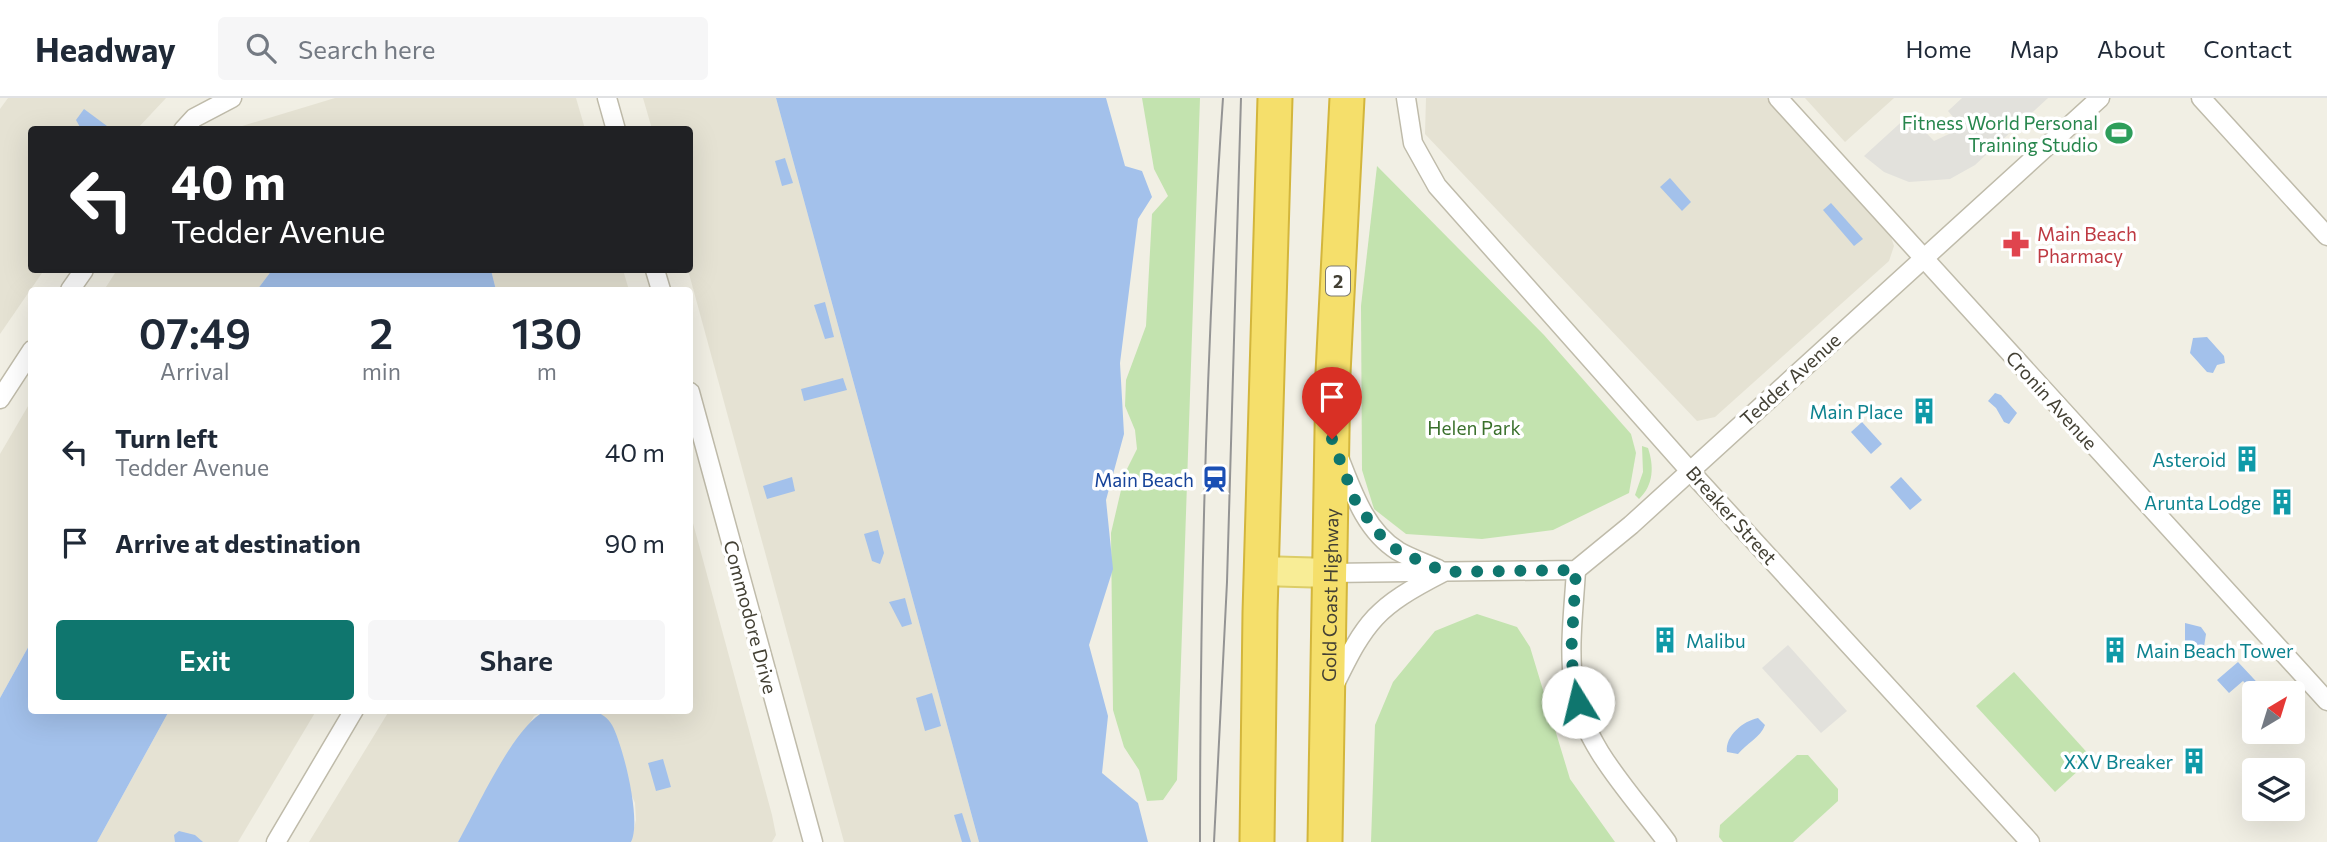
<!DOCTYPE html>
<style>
body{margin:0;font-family:Commissioner,sans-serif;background:#f6f6f7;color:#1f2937;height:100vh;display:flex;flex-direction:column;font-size:26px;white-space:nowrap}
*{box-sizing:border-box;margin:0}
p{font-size:23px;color:#747a83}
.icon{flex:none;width:38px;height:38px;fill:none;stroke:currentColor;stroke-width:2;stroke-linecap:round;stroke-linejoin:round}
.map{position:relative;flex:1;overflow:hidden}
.panel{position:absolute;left:28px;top:189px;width:665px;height:427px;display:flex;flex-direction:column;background:#fff;border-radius:7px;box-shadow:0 7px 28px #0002}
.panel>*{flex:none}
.guide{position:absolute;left:28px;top:28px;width:665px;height:147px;border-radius:7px;box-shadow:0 7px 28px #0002;background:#202124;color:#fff;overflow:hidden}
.needle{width:46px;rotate:38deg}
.buttons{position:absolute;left:2242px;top:583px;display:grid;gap:14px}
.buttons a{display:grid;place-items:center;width:63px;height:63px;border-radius:7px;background:#fff;box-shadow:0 7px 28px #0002;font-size:35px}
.pin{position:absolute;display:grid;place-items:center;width:60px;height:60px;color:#fff;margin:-72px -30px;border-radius:50% 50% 50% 0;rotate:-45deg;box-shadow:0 0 7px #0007}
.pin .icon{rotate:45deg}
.me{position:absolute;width:77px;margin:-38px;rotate:351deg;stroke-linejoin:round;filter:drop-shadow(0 0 5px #0008)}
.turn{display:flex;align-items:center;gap:24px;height:147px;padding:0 28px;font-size:32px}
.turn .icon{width:91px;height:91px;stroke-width:2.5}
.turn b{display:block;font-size:49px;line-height:60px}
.eta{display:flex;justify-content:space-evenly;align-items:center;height:119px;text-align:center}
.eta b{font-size:42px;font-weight:600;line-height:49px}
.cta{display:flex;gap:14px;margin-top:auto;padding:14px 28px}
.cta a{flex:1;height:80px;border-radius:7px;background:#0f766e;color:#fff;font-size:28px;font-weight:600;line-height:80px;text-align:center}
.cta a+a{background:#f6f6f7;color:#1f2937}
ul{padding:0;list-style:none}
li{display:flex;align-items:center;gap:21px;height:91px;padding:0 28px}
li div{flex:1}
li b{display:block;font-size:26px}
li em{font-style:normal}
header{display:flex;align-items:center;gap:42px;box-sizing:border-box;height:98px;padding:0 35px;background:#fff;border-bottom:2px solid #e0e1e3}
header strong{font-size:33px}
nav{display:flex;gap:38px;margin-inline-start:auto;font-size:24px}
.search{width:490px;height:63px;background:#f6f6f7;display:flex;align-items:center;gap:18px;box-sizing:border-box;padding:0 24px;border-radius:7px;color:#747a83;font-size:26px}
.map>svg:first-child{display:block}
</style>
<header>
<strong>Headway</strong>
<div class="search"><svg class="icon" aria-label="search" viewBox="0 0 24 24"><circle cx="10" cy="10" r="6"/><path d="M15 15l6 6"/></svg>Search here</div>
<nav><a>Home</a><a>Map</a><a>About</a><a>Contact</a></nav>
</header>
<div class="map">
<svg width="2327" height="744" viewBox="0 0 2327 744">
<rect width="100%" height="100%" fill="#f1efe4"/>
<g fill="#e5e2d3">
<path d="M 8,0 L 166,0 L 137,31 L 32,32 L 32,172 L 44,172 L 0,236 L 0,11 Z"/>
<path d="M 335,0 L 576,0 L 585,31 L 229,32 Z"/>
<path d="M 643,0 L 776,0 L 979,744 L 844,744 L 688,172 L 690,32 L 652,31 Z"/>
<path d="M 1426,0 L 1770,0 L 1890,136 L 1894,148 L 1889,163 L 1715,319 L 1697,323 L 1425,36 Z"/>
<path d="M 1805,0 L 1894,0 L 1845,44 Z"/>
<path d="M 117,172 L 272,172 L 257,192 L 104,192 Z"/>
<path d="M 491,172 L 623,172 L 629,192 L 496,192 Z"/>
<path d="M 31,303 L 31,544 L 0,600 L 0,356 Z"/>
<path d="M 690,414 L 772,717 L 776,737 L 772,744 L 631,744 L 636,722 L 635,705 L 595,613 L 690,612 Z"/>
<path d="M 169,613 L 316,613 L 238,744 L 97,744 Z"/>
<path d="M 389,613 L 545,613 L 534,618 L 458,744 L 309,744 Z"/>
</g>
<g fill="#c3e3af">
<path d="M 1142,0 L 1200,0 L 1177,682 L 1163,702 L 1147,703 L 1139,672 L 1124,649 L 1113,612 L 1111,435 L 1125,375 L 1137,351 L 1135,332 L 1125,308 L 1126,282 L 1146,228 L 1152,116 L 1168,98 L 1154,71 Z"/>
<path d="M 1377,68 L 1544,237 L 1631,336 L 1636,355 L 1629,395 L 1553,432 L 1482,441 L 1406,436 L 1374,411 L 1362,372 L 1361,208 Z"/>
<path d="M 1642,348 L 1648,350 C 1654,368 1654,387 1639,401 L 1635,397 L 1643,374 Z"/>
<path d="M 1477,516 L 1517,529 L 1530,549 L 1570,681 L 1615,744 L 1371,744 L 1375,627 L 1393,584 L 1435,533 Z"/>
<path d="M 2014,574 L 2092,660 L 2055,694 L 1976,608 Z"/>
<path d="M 1797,657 L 1808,657 L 1838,691 L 1838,703 L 1793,744 L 1723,744 L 1719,739 L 1720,727 Z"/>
</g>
<g fill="#e2e1dc">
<path d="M 1962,0 L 2048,0 L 1975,67 L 1950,81 L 1909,84 L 1884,74 L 1864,58 L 1909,17 L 1934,43 L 1949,36 L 1960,27 L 1948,13 Z"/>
<path d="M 1788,547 L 1847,613 L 1821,635 L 1762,570 Z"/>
</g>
<g fill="#a3c1eb">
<path d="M 776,0 L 1106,0 L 1125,68 L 1142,73 L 1152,99 L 1138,121 L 1120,265 L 1124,336 L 1106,402 L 1113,471 L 1089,547 L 1108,618 L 1102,675 L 1138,705 L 1148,744 L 979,744 Z"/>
<path d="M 84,11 L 111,31 L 81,31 L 76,22 Z"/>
<path d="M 785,60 L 793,85 L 782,88 L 775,63 Z"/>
<path d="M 1670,80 L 1691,104 L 1682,113 L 1660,89 Z"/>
<path d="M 1831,105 L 1863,141 L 1854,148 L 1823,112 Z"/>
<path d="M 272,172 L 491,172 L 496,192 L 257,192 Z"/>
<path d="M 825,204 L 834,239 L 825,241 L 814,207 Z"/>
<path d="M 2207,239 L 2224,258 L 2225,265 L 2217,267 L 2213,275 L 2207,274 L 2190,255 L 2193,240 Z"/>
<path d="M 843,280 L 847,292 L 804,303 L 801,291 Z"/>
<path d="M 1995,295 L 2001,297 L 2017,315 L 2009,326 L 2004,324 L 1996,310 L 1988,303 Z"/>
<path d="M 1862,324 L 1882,346 L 1871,356 L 1851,334 Z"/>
<path d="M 792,379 L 795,393 L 767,401 L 763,388 Z"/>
<path d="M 1901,379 L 1922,402 L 1910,412 L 1890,389 Z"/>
<path d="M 878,432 L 884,455 L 880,466 L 872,463 L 864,436 Z"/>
<path d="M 905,500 L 912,526 L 902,529 L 889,504 Z"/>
<path d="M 2185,525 L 2201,529 L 2206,536 L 2204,549 L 2193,562 L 2185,559 Z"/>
<path d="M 31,544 L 32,612 L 169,613 L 97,744 L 0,744 L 0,600 Z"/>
<path d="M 2238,564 L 2267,595 L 2254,595 L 2243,583 L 2229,595 L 2217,582 Z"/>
<path d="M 932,595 L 941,628 L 925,633 L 916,600 Z"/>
<path d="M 545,613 L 595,613 C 602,616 608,620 612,627 C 623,647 642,723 631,744 L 458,744 C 477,711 513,629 545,613 Z"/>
<path d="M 1758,620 L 1765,627 C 1761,639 1746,646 1738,656 L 1727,654 C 1725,638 1743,623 1758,620 Z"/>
<path d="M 663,661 L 671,689 L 656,693 L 648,665 Z"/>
<path d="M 962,715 L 971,744 L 962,744 L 954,717 Z"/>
<path d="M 179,733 L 195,737 L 203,744 L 175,744 L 174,737 Z"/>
</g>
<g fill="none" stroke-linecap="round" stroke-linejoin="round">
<g stroke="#bfbbaa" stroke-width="21">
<g id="street">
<path d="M 607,0 L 616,32"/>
<path d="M 1406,0 L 1413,45 L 1437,88 L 1689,372 L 2030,744"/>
<path d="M 1778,0 L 2327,603"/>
<path d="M 2201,0 L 2327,138"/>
<path d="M 183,32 L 194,20 L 232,0"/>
<path d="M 655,172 L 661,192"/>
<path d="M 70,192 L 84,172"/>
<path d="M 690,294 L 813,744"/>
<path d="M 0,301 L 32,252"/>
<path d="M 1340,362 C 1353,395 1366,433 1398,453 C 1410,460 1425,465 1438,471"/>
<path d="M 1576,472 C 1574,510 1568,551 1574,589 C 1582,647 1634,699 1667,744"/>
<path d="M 1329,475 L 1576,472 L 1631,427 L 2100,0"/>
<path d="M 1334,588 C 1366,522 1376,509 1442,475"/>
<path d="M 276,744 L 354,612"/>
</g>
</g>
<g stroke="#dccd67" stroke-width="32">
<path id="primary" d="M 1261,473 L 1329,475"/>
</g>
<g stroke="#d3b63c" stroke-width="37">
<g id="highway">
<path d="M 1257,744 L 1260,515 L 1275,0"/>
<path id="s1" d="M 1325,744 L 1333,275 L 1347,0"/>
</g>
</g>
<use href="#street" stroke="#fff" stroke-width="18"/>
<use href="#primary" stroke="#f8ed96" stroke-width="28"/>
<use href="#highway" stroke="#f5df6b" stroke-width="33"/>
<g stroke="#949494" stroke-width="2">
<path d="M 1200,744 C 1200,495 1206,248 1223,0"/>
<path d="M 1214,744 L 1227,484 L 1241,0"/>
</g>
</g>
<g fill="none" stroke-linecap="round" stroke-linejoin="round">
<path stroke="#0f766e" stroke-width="12" stroke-dasharray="0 21.6" d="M 1332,341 L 1355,402 L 1376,433 L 1398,453 L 1445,474 L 1576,472 L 1571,558 L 1578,604"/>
</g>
<defs>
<g id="stadium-bare" transform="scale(2.1)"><path d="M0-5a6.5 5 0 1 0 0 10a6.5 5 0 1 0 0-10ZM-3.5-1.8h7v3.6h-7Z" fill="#2e9e5b" stroke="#fff" stroke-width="2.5" paint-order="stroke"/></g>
<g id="pharmacy-bare" transform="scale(2.1)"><path d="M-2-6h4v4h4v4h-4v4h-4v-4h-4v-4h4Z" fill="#e0444e" stroke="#fff" stroke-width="2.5" paint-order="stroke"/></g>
<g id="building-bare" transform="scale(2.1)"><path d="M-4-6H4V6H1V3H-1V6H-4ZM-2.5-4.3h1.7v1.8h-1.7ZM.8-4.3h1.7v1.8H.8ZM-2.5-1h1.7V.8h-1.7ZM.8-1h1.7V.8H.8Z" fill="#0f9aa8" stroke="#fff" stroke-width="2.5" paint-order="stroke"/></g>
<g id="station-bare" transform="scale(2.1)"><path d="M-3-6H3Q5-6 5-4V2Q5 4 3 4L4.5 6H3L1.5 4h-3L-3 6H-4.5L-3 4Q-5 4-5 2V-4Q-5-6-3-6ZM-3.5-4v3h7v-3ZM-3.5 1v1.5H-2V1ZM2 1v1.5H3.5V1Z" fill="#1a4fb4" stroke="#fff" stroke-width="2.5" paint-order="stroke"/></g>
</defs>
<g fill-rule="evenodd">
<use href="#stadium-bare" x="2119" y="35"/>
<use href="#pharmacy-bare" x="2016" y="146"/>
<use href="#building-bare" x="1924" y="313"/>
<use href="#building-bare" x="2247" y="361"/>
<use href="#station-bare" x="1215" y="381"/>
<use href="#building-bare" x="2282" y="404"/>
<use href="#building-bare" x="1665" y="542"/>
<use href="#building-bare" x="2115" y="552"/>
<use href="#building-bare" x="2194" y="663"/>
</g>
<g text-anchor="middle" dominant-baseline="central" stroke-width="7" stroke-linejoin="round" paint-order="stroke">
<rect fill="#fff" stroke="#7b7971" stroke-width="2" x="1326" y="168.5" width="24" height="29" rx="5"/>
<g font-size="18" font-weight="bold" fill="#434034">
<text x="1338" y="183">2</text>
</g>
<g font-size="19" fill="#27864d" stroke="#fff" text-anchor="end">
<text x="2098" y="24">Fitness World Personal<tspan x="2098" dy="22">Training Studio</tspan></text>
</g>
<g font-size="19" fill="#be3a42" stroke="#fff" text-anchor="start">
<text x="2037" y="135">Main Beach<tspan x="2037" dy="22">Pharmacy</tspan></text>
</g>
<g font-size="19" fill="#434034" stroke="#fff">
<text transform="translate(1790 281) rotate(-42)">Tedder Avenue</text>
<text transform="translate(2052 302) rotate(48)">Cronin Avenue</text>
<text transform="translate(1732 417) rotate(48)">Breaker Street</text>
<text stroke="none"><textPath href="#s1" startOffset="247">Gold Coast Highway</textPath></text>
<text transform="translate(751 519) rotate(75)">Commodore Drive</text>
</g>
<g font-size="19" fill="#0d838f" stroke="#fff" text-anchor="end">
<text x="1903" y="313">Main Place</text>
<text x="2226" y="361">Asteroid</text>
<text x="2261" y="404">Arunta Lodge</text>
<text x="1686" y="542" text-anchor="start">Malibu</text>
<text x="2136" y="552" text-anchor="start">Main Beach Tower</text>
<text x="2173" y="663">XXV Breaker</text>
</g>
<g font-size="19" fill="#3a702c" stroke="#fff">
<text x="1474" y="329">Helen Park</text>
</g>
<g font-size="19" fill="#164399" stroke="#fff" text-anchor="end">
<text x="1194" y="381">Main Beach</text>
</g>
</g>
</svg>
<div class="buttons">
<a><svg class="needle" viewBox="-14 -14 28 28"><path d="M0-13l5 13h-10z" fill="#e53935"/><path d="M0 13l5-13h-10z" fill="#747a83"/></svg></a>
<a><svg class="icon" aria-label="layers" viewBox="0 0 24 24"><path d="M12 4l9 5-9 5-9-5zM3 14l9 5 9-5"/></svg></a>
</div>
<div class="pin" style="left:1332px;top:341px;background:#d93025"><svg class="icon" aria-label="arrive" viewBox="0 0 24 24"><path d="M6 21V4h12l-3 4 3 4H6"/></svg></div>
<svg class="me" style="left:1578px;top:604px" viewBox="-20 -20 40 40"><circle r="19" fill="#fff"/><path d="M0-13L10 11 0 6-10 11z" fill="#0f766e"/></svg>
<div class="guide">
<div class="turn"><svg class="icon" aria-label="left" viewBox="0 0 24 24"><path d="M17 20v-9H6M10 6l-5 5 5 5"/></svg><div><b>40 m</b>Tedder Avenue</div></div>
</div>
<section class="panel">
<div class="eta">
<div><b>07:49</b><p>Arrival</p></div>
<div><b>2</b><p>min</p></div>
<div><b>130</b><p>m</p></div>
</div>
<ul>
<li><svg class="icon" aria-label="left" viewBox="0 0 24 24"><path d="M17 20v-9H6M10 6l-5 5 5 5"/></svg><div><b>Turn left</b><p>Tedder Avenue</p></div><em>40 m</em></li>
<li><svg class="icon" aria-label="arrive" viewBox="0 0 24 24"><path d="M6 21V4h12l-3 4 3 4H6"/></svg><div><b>Arrive at destination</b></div><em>90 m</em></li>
</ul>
<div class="cta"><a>Exit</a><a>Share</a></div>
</section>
</div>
